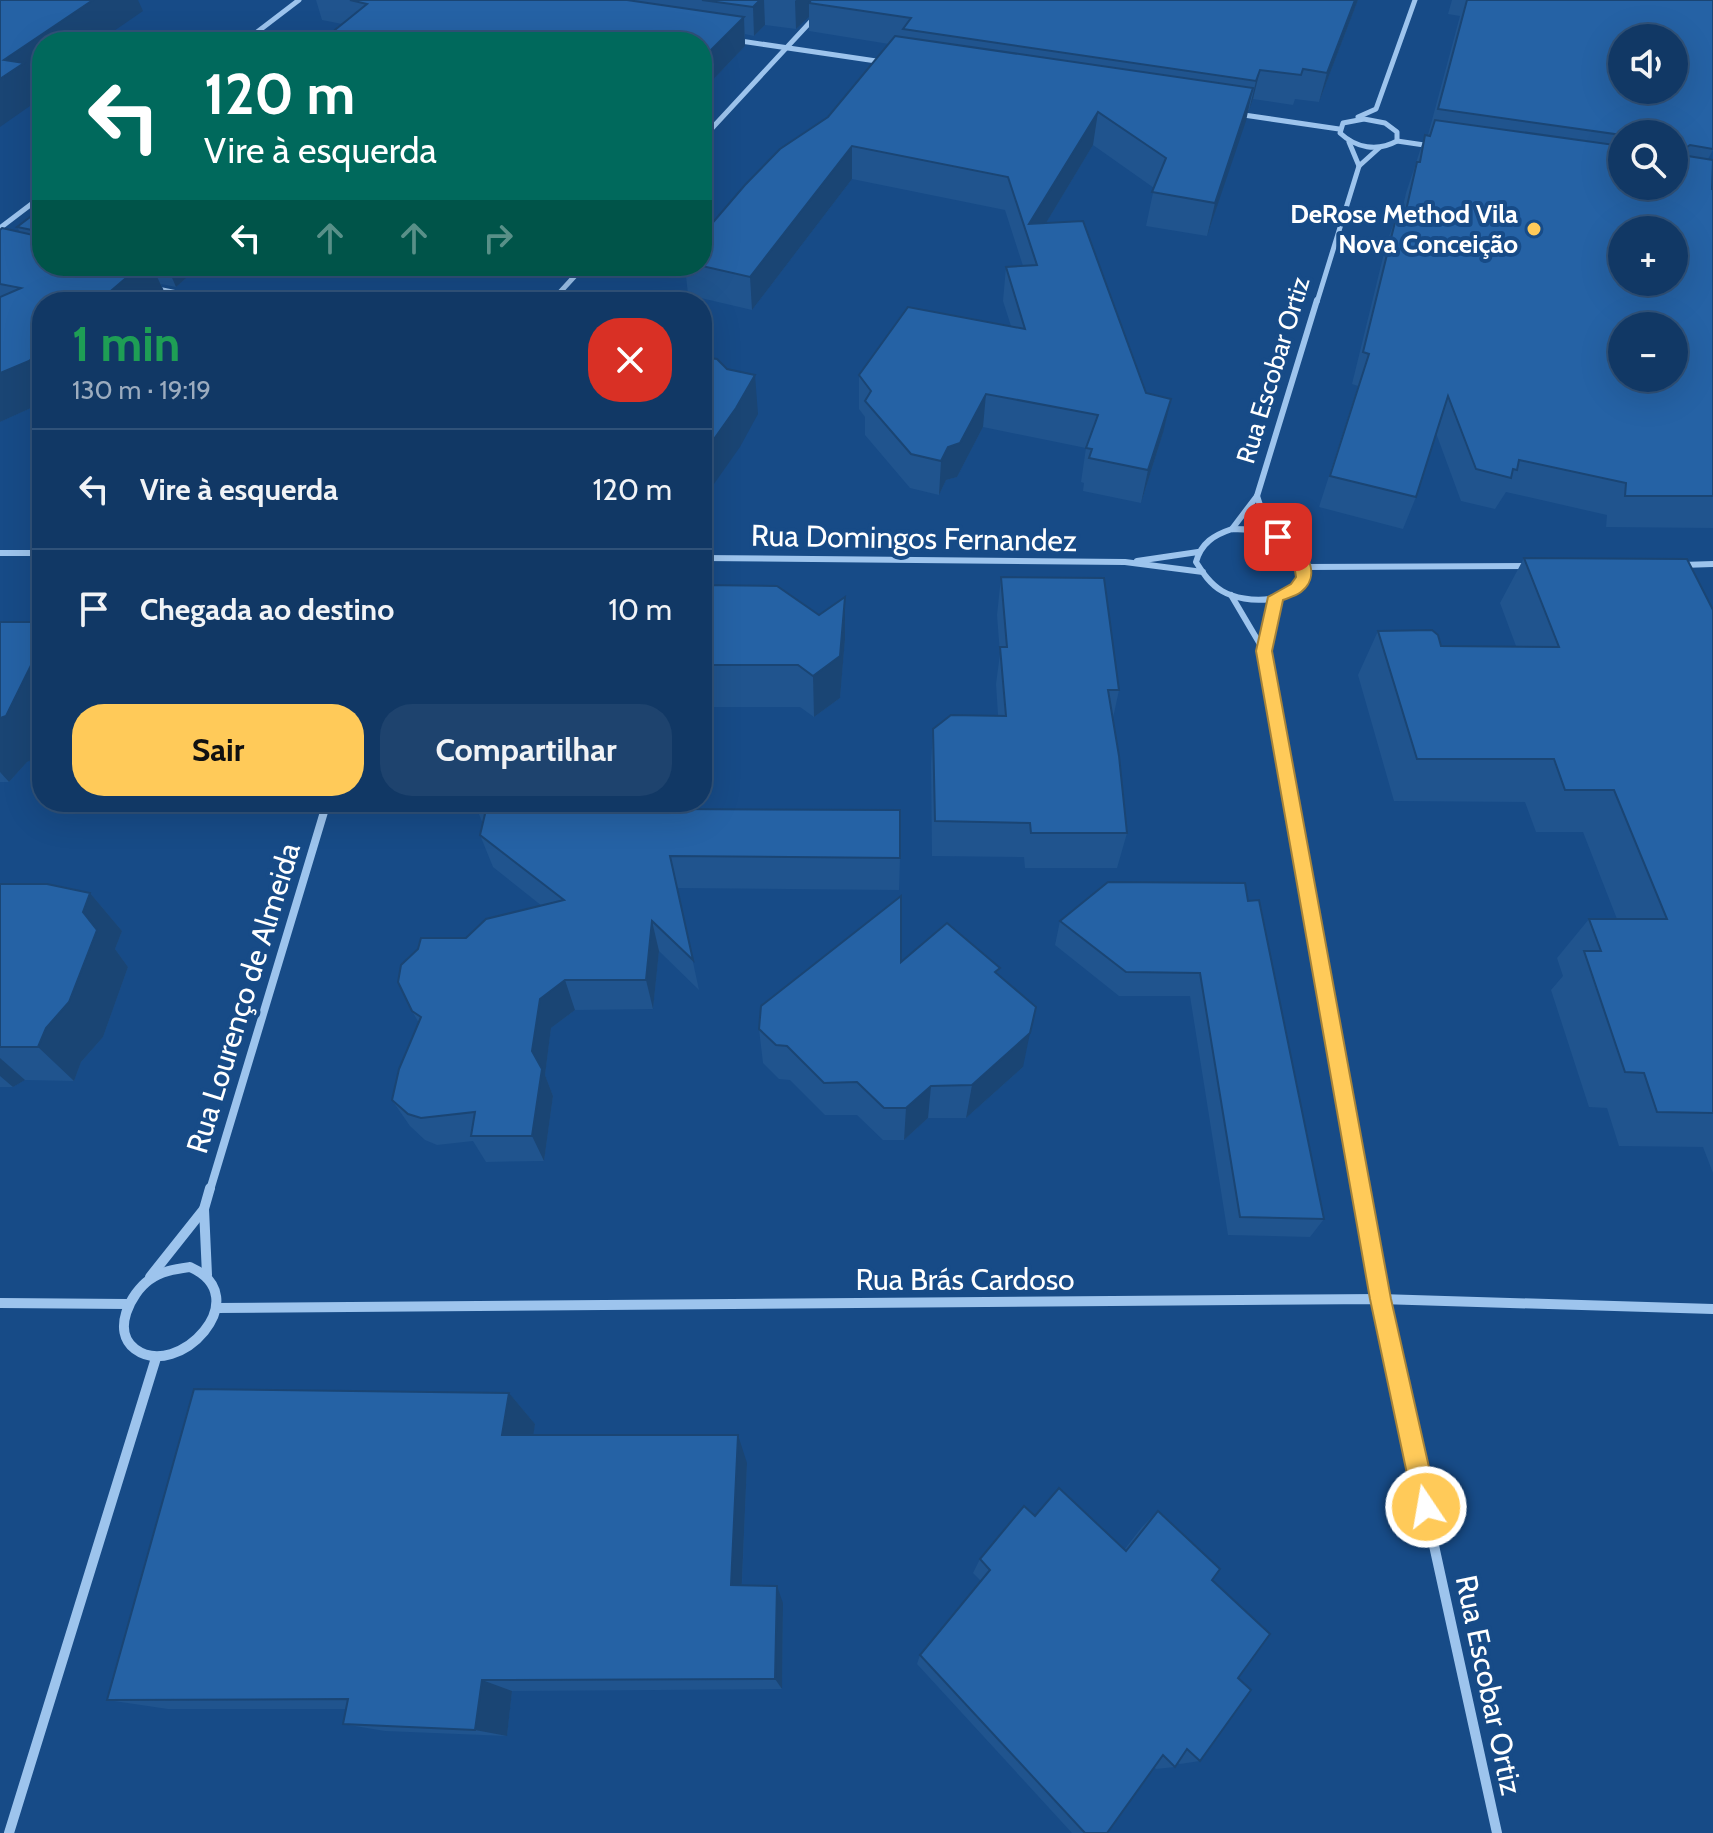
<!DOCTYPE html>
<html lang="pt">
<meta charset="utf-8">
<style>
body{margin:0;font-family:Cabin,sans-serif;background:#1e436e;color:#f1f3f6;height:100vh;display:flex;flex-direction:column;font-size:30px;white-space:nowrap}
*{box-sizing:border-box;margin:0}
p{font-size:26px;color:#9cacbf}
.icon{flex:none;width:44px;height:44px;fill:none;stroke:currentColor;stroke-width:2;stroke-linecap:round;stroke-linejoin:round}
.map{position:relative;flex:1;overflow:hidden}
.drawer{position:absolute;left:32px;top:292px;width:680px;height:520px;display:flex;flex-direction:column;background:#113865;border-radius:32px;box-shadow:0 8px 32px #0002,0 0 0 2px #305279}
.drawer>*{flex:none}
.guide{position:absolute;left:32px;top:32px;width:680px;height:244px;border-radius:32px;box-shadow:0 8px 32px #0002,0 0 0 2px #305279;background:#00695c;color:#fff;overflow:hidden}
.fabs{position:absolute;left:1608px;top:24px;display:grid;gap:16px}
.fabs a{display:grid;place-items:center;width:80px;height:80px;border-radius:50%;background:#113865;box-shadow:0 8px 32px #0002,0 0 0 2px #305279;font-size:40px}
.pin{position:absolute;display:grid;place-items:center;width:68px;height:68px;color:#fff;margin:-34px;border-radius:16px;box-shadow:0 4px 12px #0006}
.me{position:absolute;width:88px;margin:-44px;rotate:348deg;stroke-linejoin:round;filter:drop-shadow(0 0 6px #0008)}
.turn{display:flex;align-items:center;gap:28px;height:168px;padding:0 40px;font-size:36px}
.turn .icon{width:104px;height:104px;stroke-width:2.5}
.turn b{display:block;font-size:56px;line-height:68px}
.lanes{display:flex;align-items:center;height:76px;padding:0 40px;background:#0003;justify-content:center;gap:40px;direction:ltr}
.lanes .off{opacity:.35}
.round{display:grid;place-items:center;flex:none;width:84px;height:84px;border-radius:32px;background:#1e436e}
.head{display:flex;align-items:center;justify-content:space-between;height:136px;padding:0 40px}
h1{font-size:48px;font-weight:800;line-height:60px;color:#1e9e55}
.cta{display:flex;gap:16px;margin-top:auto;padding:16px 40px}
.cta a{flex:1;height:92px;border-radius:32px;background:#ffca59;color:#111;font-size:32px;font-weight:800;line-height:92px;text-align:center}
.cta a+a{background:#1e436e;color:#f1f3f6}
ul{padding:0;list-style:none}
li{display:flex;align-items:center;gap:24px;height:120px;padding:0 40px;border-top:2px solid #305279}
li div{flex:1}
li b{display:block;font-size:30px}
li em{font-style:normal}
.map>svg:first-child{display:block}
</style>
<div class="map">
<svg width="1713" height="1833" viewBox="0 0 1713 1833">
<rect width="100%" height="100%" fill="#174b87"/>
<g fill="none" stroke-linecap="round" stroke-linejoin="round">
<g stroke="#9dc4ed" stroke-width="5">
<path d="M 734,40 L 883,62"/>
<path d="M 244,42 L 299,0"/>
<path d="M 1237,114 L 1339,129"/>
<path d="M 1358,117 L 1376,109 L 1415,0"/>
<path d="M 1364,119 L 1385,123 L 1397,132 L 1397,141 C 1377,152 1356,148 1340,133 L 1343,123 Z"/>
<path d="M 702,139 L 814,18"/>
<path d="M 1397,141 L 1431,146"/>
<path d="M 1349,142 L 1359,166"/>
<path d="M 0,228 L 42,196"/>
<path d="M 153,288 L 220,302"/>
<path d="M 551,302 L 584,266"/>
<path d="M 1317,302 L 1359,166 L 1379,148"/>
</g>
<g stroke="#9dc4ed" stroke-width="6">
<path d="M 212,300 L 220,302"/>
<path d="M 1257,496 L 1269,532"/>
<path d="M 1232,529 L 1257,496 L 1317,300"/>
<path d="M 1232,529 C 1263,529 1297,536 1305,571 C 1298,605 1246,605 1222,591 C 1210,584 1203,573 1196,562 C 1201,543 1214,535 1232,529 Z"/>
<path d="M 0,553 L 42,553"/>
<path d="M 702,558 L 1125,562 L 1203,572"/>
<path d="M 1137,561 L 1198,552"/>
<path d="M 1682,565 L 1713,564"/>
<path d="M 1304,567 L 1528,566"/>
<path d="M 1231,595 L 1264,651 L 1271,690"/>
<path d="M 1264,651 L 1276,597"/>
</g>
<g stroke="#9dc4ed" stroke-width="8">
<path d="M 1271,688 L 1361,1190"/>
<path d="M 210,1190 L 327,802"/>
</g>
<g stroke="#9dc4ed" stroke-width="10">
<path d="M 1360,1188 L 1380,1299 L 1497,1833"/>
<path d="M 190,1267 C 258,1297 178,1381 135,1349 C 111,1331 131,1293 149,1280 C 161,1271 176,1269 190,1267 Z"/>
<path d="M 207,1275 L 204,1209 L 210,1188"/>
<path d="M 150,1277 L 204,1209"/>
<path d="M 0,1303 L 128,1304"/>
<path d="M 216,1308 L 1380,1299 L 1713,1309"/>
<path d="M 9,1833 L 156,1358"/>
</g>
</g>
<g fill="#20548e" fill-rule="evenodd">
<path d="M 316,0 L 1358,0 L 1319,102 L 1295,99 L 1293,105 L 1253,99 L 1249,110 L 1248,110 L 1207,236 L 1146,226 L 1154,188 L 1093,145 L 1046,223 L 1146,393 L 1163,433 L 1141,503 L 1083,491 L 1084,483 L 1081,482 L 1086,448 L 983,427 L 957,477 L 946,480 L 939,495 L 910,488 L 865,435 L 865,417 L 859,409 L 859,375 L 1011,326 L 1003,301 L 1006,267 L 1023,266 L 1005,210 L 852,179 L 752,310 L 688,295 L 685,266 L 702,266 L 703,234 L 828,117 L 889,44 L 809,31 L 809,17 L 796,29 L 765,25 L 754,36 L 745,34 L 745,46 L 706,87 L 702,87 L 702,42 L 342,24 L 322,20 Z"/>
<path d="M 1452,0 L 1713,0 L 1713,150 L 1708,159 L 1713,189 L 1713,528 L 1606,527 L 1607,515 L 1506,492 L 1495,509 L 1461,501 L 1436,433 L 1416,497 L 1403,529 L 1319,507 L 1358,386 L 1352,384 L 1386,245 L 1397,214 L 1401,215 L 1406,193 L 1415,166 L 1425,135 L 1428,135 L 1460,16 L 1448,14 ZM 1622,134 L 1674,134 L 1622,186 Z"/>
<path d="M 42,208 L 42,266 L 200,266 L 176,287 L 161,284 L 166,296 L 160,302 L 42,302 L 42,403 L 0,422 L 0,230 L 20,232 L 17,227 Z"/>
<path d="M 410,266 L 471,266 L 460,277 Z"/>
<path d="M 1524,558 L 1713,610 L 1713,1173 L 1703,1147 L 1619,1146 L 1607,1108 L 1589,1107 L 1551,990 L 1563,976 L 1557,958 L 1589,919 L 1617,919 L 1583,832 L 1536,832 L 1525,802 L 1394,801 L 1358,675 L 1378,631 L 1441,646 L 1516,646 L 1500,603 Z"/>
<path d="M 1001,577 L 1119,690 L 1113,718 L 1127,833 L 1117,868 L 1025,868 L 1024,857 L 932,856 L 931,764 L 933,729 L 998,715 L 996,684 L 1000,654 L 997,615 Z"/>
<path d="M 702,585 L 819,615 L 845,597 L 845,639 L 840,698 L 814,717 L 800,707 L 702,707 Z"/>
<path d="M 0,621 L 1,622 L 42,622 L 42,748 L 38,757 L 27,762 L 9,782 L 0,782 Z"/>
<path d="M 474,802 L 683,802 L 682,809 L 900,858 L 899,890 L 677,888 L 699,990 L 659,951 L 653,1009 L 575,1010 L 551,1028 L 545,1075 L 553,1096 L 544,1161 L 486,1162 L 473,1141 L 437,1145 L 425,1140 L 410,1126 L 392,1100 L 419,1023 L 412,1011 L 466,938 L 542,906 L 493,867 L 480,835 L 483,824 Z"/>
<path d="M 0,884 L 90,893 L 122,931 L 115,949 L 128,967 L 103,1037 L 81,1062 L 74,1081 L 25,1080 L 13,1087 L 0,1087 Z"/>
<path d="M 1248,901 L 1324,1219 L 1310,1237 L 1228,1235 L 1190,996 L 1119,996 L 1055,945 L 1060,921 Z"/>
<path d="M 901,962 L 999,975 L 1023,1067 L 966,1118 L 928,1118 L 904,1140 L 883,1140 L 857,1115 L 825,1115 L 790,1080 L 779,1079 L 763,1063 L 759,1029 Z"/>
<path d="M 509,1393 L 535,1424 L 533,1435 L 747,1463 L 742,1585 L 783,1603 L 782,1689 L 512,1691 L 507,1736 L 385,1731 L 343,1724 L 346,1709 L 168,1709 L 107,1700 Z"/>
<path d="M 1158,1511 L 1212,1580 L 1238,1678 L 1200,1761 L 1180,1764 L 1178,1763 L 1175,1767 L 1156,1769 L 1154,1767 L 1107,1833 L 1072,1833 L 917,1664 L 920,1655 L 981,1581 L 973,1573 L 980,1559 L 1035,1516 L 1124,1550 L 1142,1527 Z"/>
</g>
<g fill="#1a4574">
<path d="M 93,0 L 138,0 L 143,11 L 98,42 L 42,42 L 42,81 L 35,86 L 40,99 L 0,127 L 0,79 L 4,60 Z"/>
<path d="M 760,0 L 764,0 L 765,25 L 754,36 L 753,7 Z"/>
<path d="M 796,0 L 826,0 L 809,3 L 809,17 L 796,29 L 795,1 Z"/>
<path d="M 1355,0 L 1358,0 L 1319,102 L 1327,73 Z"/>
<path d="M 744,17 L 745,46 L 706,87 L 703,58 Z"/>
<path d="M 1260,70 L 1253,99 L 1249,110 L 1256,81 Z"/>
<path d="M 1253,88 L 1246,121 L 1207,236 L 1215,203 Z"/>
<path d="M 1098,112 L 1093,145 L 1031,248 L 1029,224 Z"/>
<path d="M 852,146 L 852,179 L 752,310 L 750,277 Z"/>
<path d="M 140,266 L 152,266 L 166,296 L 160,302 L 98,302 Z"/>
<path d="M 167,266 L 200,266 L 176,287 Z"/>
<path d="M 457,266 L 471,266 L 460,277 Z"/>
<path d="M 42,350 L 42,403 L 0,422 L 0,373 Z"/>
<path d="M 755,375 L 758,414 L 740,447 L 702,501 L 702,456 Z"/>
<path d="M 986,394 L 983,427 L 957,477 L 946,480 L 939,495 L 941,461 L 948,447 Z"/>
<path d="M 1171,399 L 1163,433 L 1141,503 L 1148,470 Z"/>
<path d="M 845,597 L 845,639 L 840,698 L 814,717 L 813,676 Z"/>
<path d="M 42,643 L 42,748 L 38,757 L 27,762 L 9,782 L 0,772 L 0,718 Z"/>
<path d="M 672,802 L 683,802 L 677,841 L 671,809 Z"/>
<path d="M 90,893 L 122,931 L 115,949 L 128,967 L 103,1037 L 81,1062 L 74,1081 L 38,1047 L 83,912 Z"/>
<path d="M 652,921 L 659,951 L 653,1009 L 646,980 Z"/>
<path d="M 565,980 L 575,1010 L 551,1028 L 545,1075 L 553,1096 L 544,1161 L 532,1136 L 532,1051 L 540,999 Z"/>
<path d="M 1030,1033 L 1023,1067 L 966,1118 L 972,1085 Z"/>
<path d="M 0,1058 L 25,1080 L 13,1087 L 0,1076 Z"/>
<path d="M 931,1086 L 928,1118 L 904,1140 L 906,1108 Z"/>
<path d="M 509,1393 L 535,1424 L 529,1463 L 502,1435 Z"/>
<path d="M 738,1435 L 747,1463 L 741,1603 L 731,1585 Z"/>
<path d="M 777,1586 L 783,1603 L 782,1689 L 775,1679 Z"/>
<path d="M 482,1680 L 512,1691 L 507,1736 L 475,1730 Z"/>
</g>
<g fill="#2562a5" stroke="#1a4574" stroke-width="2" fill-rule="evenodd">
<path d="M 0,0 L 93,0 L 4,60 L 24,63 L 0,79 Z"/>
<path d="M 350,0 L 627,0 L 744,17 L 703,58 L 702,58 L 702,42 L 320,42 L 367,4 Z"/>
<path d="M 702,0 L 760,0 L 753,7 Z"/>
<path d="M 811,0 L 1355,0 L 1327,73 L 1303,69 L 1301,75 L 1260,70 L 1256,81 L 903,29 L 911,18 L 809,3 Z"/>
<path d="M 1467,0 L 1713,0 L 1713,149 L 1690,145 L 1684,149 L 1688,156 L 1713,160 L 1712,189 L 1713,189 L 1713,496 L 1625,496 L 1626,483 L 1519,460 L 1517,470 L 1513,469 L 1511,478 L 1476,469 L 1448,396 L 1416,497 L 1330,476 L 1369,354 L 1363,352 L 1397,214 L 1405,215 L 1417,162 L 1420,162 L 1425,135 L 1430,136 L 1435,120 L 1622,146 L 1622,186 L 1674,186 L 1674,134 L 1622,134 L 1622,135 L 1438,109 ZM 1622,38 L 1674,38 L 1674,90 L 1622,90 ZM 1622,230 L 1674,230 L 1674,282 L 1622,282 ZM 1622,326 L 1674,326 L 1674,378 L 1622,378 Z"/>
<path d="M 895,36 L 1253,88 L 1215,203 L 1152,192 L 1166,158 L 1098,112 L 1029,224 L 1083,221 L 1146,393 L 1171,399 L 1148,470 L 1089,458 L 1092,449 L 1086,448 L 1098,415 L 986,394 L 960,443 L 948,447 L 941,461 L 911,454 L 865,401 L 871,391 L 859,375 L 908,307 L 1025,329 L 1006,267 L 1037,265 L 1008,177 L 852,146 L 750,277 L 702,266 L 702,241 L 706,237 L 703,234 L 745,185 L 780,149 L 828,117 Z"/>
<path d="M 42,208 L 42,232 L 17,227 Z"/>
<path d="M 2,228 L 42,237 L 42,266 L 140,266 L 98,302 L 42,302 L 42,350 L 29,361 L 0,373 L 0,297 L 21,288 L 0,284 L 0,230 Z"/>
<path d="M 702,357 L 717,359 L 727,369 L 755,375 L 736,408 L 702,456 Z"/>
<path d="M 1524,558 L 1687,559 L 1713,610 L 1713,1113 L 1657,1112 L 1644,1073 L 1625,1072 L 1584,951 L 1601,951 L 1589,919 L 1667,919 L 1614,790 L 1565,790 L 1554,759 L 1417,759 L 1378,631 L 1432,630 L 1438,635 L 1441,646 L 1559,647 Z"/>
<path d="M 1001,577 L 1104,578 L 1119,690 L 1108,690 L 1119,756 L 1127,833 L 1031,833 L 1030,823 L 935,821 L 933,729 L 951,715 L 1006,716 L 1000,647 L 1007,647 Z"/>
<path d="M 702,585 L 777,586 L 819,615 L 845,597 L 840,656 L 813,676 L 798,665 L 702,665 Z"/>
<path d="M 0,622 L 42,622 L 42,643 L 6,716 L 0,718 Z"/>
<path d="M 474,802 L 672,802 L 671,809 L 900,810 L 900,858 L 670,856 L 693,960 L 652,921 L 646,980 L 565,980 L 540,999 L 532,1051 L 542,1069 L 532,1136 L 471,1136 L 475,1112 L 421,1118 L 408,1114 L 392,1100 L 399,1069 L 421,1017 L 412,1011 L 398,982 L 401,965 L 418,949 L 421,938 L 466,938 L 486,919 L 564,900 L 480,835 L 485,814 Z"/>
<path d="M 1108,882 L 1245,883 L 1248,901 L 1259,900 L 1324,1219 L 1240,1217 L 1200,973 L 1126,972 L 1060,921 Z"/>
<path d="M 0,884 L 47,884 L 90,893 L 83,912 L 97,930 L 69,1002 L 46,1028 L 38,1047 L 0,1047 Z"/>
<path d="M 901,896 L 901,962 L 947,923 L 1000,968 L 995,972 L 1036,1007 L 1030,1033 L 972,1085 L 931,1086 L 906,1108 L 884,1108 L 857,1082 L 824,1083 L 787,1046 L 776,1045 L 759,1029 L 761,1006 Z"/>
<path d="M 194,1389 L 509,1393 L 502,1435 L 738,1435 L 731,1585 L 777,1586 L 775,1679 L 482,1680 L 475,1730 L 343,1724 L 348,1699 L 107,1700 Z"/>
<path d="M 1059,1488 L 1126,1551 L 1158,1511 L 1220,1569 L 1212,1580 L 1270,1634 L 1238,1678 L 1251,1690 L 1200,1761 L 1187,1749 L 1175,1767 L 1163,1755 L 1107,1833 L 1085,1833 L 920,1655 L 990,1570 L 980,1559 L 1024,1506 L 1035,1516 Z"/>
</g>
<path fill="#ffca59" stroke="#a6833a" stroke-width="2" d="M 1278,532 C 1300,540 1326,572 1301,592 C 1296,596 1288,598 1283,600 L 1272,651 L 1391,1299 L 1438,1507 L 1434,1515 L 1426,1519 L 1418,1515 L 1414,1507 L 1370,1299 L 1256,651 L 1268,597 L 1291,584 L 1296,577 L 1293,558 L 1271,537 Z"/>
<circle fill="#ffca59" stroke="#174b87" stroke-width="3" cx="1534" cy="229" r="8"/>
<g text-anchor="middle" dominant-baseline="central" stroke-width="8" stroke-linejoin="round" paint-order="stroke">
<g font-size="26" font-weight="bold" fill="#fff" stroke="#174b87" text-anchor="end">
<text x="1518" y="214">DeRose Method Vila<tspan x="1518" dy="30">Nova Conceição</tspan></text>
</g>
<g font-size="26" fill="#fff" stroke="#174b87">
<text transform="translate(1273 370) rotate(-73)">Rua Escobar Ortiz</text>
</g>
<g font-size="30" fill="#fff" stroke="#174b87">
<text transform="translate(914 538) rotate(1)">Rua Domingos Fernandez</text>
<text transform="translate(243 998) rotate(-73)">Rua Lourenço de Almeida</text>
<text x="965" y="1279">Rua Brás Cardoso</text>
<text transform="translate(1489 1685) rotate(78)">Rua Escobar Ortiz</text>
</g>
</g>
</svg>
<div class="fabs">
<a><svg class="icon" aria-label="sound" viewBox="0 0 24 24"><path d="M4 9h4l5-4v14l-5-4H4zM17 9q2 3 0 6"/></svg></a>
<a><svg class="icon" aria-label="search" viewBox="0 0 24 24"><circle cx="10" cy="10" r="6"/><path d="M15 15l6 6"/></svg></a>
<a>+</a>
<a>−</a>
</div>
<div class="pin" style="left:1278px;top:537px;background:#d93025"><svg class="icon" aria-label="arrive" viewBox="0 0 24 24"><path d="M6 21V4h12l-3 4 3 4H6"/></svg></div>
<svg class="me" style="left:1426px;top:1507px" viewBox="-20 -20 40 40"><circle r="17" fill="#ffca59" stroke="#fff" stroke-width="3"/><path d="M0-11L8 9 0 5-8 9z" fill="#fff"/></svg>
<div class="guide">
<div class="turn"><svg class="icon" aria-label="left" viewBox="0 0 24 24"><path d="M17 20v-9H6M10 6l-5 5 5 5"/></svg><div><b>120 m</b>Vire à esquerda</div></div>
<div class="lanes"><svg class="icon" aria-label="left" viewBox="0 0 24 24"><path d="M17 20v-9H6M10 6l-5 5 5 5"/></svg><svg class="icon off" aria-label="ahead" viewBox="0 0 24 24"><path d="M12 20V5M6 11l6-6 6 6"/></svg><svg class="icon off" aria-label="ahead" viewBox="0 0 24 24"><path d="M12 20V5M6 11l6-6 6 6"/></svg><svg class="icon off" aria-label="right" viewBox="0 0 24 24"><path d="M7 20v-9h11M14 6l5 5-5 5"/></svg></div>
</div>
<section class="drawer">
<div class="head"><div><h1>1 min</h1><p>130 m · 19:19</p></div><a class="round" style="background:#d93025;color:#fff"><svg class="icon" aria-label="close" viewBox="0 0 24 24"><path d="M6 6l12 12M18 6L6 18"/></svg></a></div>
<ul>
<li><svg class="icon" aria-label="left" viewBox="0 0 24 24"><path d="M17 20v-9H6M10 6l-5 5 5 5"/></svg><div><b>Vire à esquerda</b></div><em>120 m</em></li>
<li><svg class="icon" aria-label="arrive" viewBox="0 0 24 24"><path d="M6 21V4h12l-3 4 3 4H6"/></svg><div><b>Chegada ao destino</b></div><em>10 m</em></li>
</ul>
<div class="cta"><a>Sair</a><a>Compartilhar</a></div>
</section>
</div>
